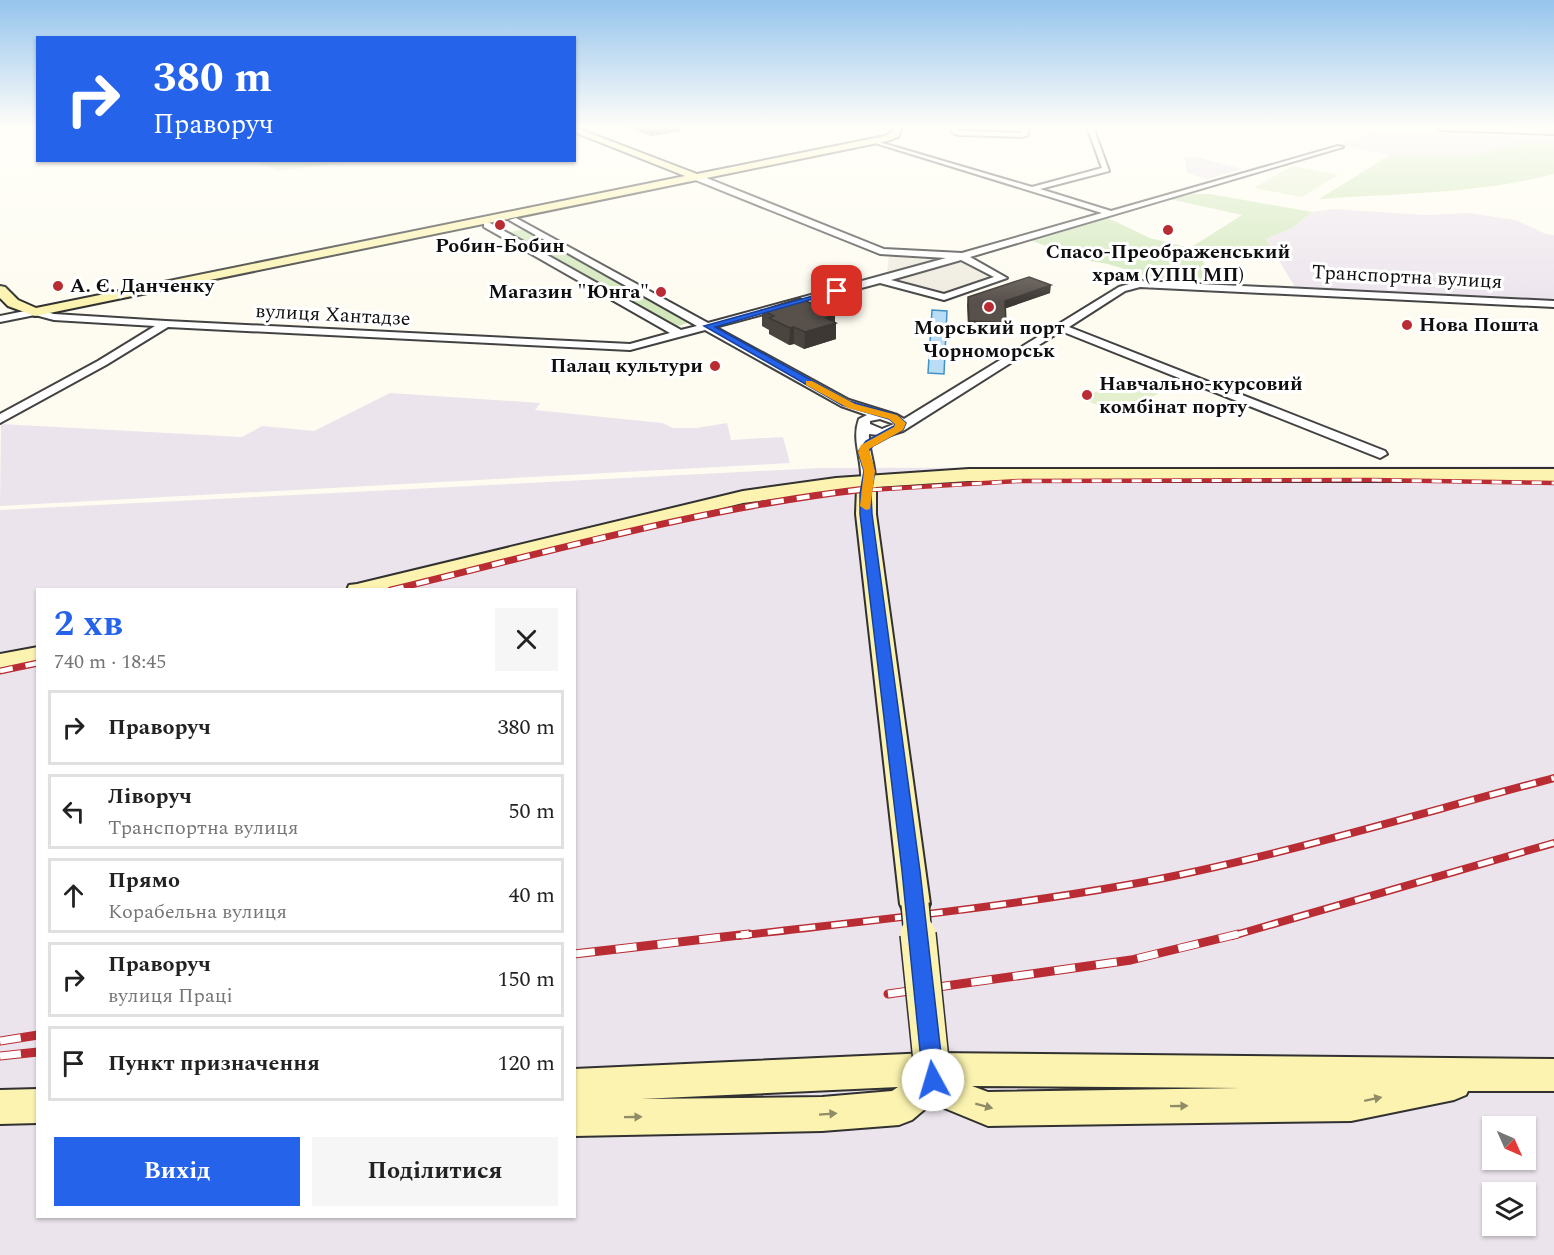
<!DOCTYPE html>
<html lang="uk">
<meta charset="utf-8">
<style>
body{margin:0;font-family:Spectral,serif;background:#f6f6f6;color:#222;height:100vh;display:flex;flex-direction:column;font-size:22px;white-space:nowrap}
*{box-sizing:border-box;margin:0}
p{font-size:20px;color:#767676}
.icon{flex:none;width:33px;height:33px;fill:none;stroke:currentColor;stroke-width:2;stroke-linecap:round;stroke-linejoin:round}
.map{position:relative;flex:1;overflow:hidden}
.side{position:absolute;left:36px;top:588px;width:540px;height:630px;display:flex;flex-direction:column;background:#fff;border-radius:0px;box-shadow:0 2px 4px #0004}
.side>*{flex:none}
.banner{position:absolute;left:36px;top:36px;width:540px;height:126px;border-radius:0px;box-shadow:0 2px 4px #0004;background:#2563eb;color:#fff;overflow:hidden}
.needle{width:39px;rotate:135deg}
.controls{position:absolute;left:1482px;top:1116px;display:grid;gap:12px}
.controls a{display:grid;place-items:center;width:54px;height:54px;border-radius:0px;background:#fff;box-shadow:0 2px 4px #0004;font-size:30px}
.pin{position:absolute;display:grid;place-items:center;width:51px;height:51px;color:#fff;margin:-26px;border-radius:12px;box-shadow:0 3px 9px #0006}
.me{position:absolute;width:66px;margin:-33px;rotate:354deg;stroke-linejoin:round;filter:drop-shadow(0 0 4px #0008)}
.turn{display:flex;align-items:center;gap:21px;height:126px;padding:0 18px;font-size:27px}
.turn .icon{width:78px;height:78px;stroke-width:2.5}
.turn b{display:block;font-size:42px;line-height:51px}
.round{display:grid;place-items:center;flex:none;width:63px;height:63px;border-radius:0px;background:#f6f6f6}
.summary{display:flex;align-items:center;justify-content:space-between;height:102px;padding:0 18px}
h1{font-size:36px;font-weight:700;line-height:45px;color:#2563eb}
.action{display:flex;gap:12px;margin-top:auto;padding:12px 18px}
.action a{flex:1;height:69px;border-radius:0px;background:#2563eb;color:#fff;font-size:24px;font-weight:700;line-height:69px;text-align:center}
.action a+a{background:#f6f6f6;color:#222}
ul{padding:0;list-style:none}
li{display:flex;align-items:center;gap:18px;height:75px;margin:0 12px 9px;padding:0 6px;border:3px solid #e0e0e0;border-radius:0px}
li div{flex:1}
li b{display:block;font-size:22px}
li em{font-style:normal}
.map>svg:first-child{display:block}
</style>
<div class="map">
<svg width="1554" height="1255" viewBox="0 0 1554 1255">
<rect width="100%" height="100%" fill="#fefcf1"/>
<g fill="#ece4ed" fill-rule="evenodd">
<path d="M 1371,132 L 1554,137 L 1554,144 L 1517,143 L 1490,153 L 1390,155 L 1342,145 Z"/>
<path d="M 1185,157 L 1200,158 L 1242,169 L 1208,179 L 1187,173 Z"/>
<path d="M 1334,209 L 1425,215 L 1468,213 L 1516,220 L 1546,234 L 1554,235 L 1554,303 L 1295,287 L 1266,239 L 1292,228 L 1312,212 Z"/>
<path d="M 390,393 L 540,403 L 535,410 L 662,423 L 673,428 L 696,428 L 727,423 L 731,440 L 783,437 L 790,463 L 0,506 L 1,424 L 242,437 L 262,426 L 314,431 Z"/>
<path d="M 1554,466 L 1554,1255 L 0,1255 L 0,510 L 820,468 ZM 38,590 L 574,590 L 574,1216 L 38,1216 ZM 1492,1126 L 1526,1126 L 1526,1160 L 1492,1160 ZM 1492,1192 L 1526,1192 L 1526,1226 L 1492,1226 Z"/>
</g>
<g fill="#d2e8bc">
<path d="M 1196,127 L 1349,127 L 1354,131 Z"/>
<path d="M 1517,143 L 1554,144 L 1554,174 C 1478,194 1397,193 1319,199 L 1390,155 L 1490,153 Z"/>
<path d="M 1194,194 L 1210,194 L 1312,212 L 1292,228 L 1266,239 L 1279,260 L 1201,256 L 1212,282 L 1153,278 L 1108,264 L 1090,261 L 1032,241 L 1108,218 L 1150,238 L 1190,248 L 1242,215 L 1169,199 Z"/>
<path d="M 525,229 L 694,321 L 672,328 L 505,233 Z"/>
</g>
<g fill="#e3efcd">
<path d="M 255,161 L 358,161 L 278,171 Z"/>
<path d="M 1292,166 L 1338,175 L 1302,197 L 1254,188 Z"/>
<path d="M 1120,379 L 1158,394 L 1120,414 L 1082,399 Z"/>
</g>
<g fill="#efebe0">
<path d="M 894,254 L 944,257 L 945,258 L 891,274 L 887,273 L 889,256 Z"/>
<path d="M 958,258 L 996,276 L 946,294 L 891,281 L 890,279 Z"/>
</g>
<path fill="#b8ddf4" stroke="#4292c8" stroke-width="1.5" d="M 932,310 L 947,311 L 944,374 L 928,373 Z"/>
<g fill="none" stroke-linecap="round" stroke-linejoin="round">
<g stroke="#424242" stroke-width="4">
<g id="street">
<path d="M 951,127 L 957,127 L 959,131 L 1022,133 L 1022,127 L 1028,127 L 1028,135 L 1022,137 L 959,135 L 953,133 Z"/>
<path d="M 1087,127 L 1093,127 L 1109,171 L 1040,189 L 1111,211 L 1338,146 L 1343,147 L 970,257 L 1007,278 L 944,300 L 880,283 L 715,327 L 849,400 L 897,415 L 904,419 L 1119,287 L 1139,281 L 1554,301 L 1554,307 L 1140,287 L 1125,291 L 1069,327 L 1385,451 L 1387,454 L 1380,458 L 1061,331 L 903,431 L 887,436 L 869,434 C 868,451 876,465 875,482 L 868,486 L 861,482 C 863,460 851,441 859,419 L 867,415 L 841,406 L 705,330 L 630,350 L 168,327 L 106,365 L 0,423 L 0,414 L 98,361 L 155,326 L 54,320 L 35,315 L 0,322 L 0,316 L 35,309 L 54,314 L 166,321 L 630,344 L 670,333 L 484,227 L 484,223 L 490,223 L 681,330 L 697,326 L 509,220 L 516,218 L 708,323 L 946,258 L 880,254 L 693,179 L 693,175 L 699,175 L 884,249 L 962,253 L 1102,213 L 872,142 L 872,140 L 1032,187 L 1102,168 ZM 961,260 L 994,277 L 944,294 L 891,280 ZM 880,419 L 894,424 L 882,429 L 870,424 L 870,421 Z"/>
</g>
</g>
<g stroke="#313131" stroke-width="4">
<g id="secondary">
<path d="M 574,127 L 697,174 L 885,136 L 891,133 L 894,127 L 902,127 L 898,137 L 887,141 L 35,316 L 8,306 L 0,298 L 0,286 L 5,287 L 18,300 L 36,308 L 685,176 L 574,132 Z"/>
<path d="M 1436,127 L 1554,128 L 1554,134 L 1440,130 Z"/>
<path d="M 969,469 L 1554,469 L 1554,481 L 969,481 L 876,487 L 876,514 L 930,904 L 926,913 L 915,916 L 904,913 L 900,904 L 856,514 L 857,488 L 743,503 L 385,590 L 347,590 L 349,585 L 357,584 L 743,491 L 836,478 Z"/>
<path d="M 38,647 L 38,661 L 0,670 L 0,654 Z"/>
<path d="M 929,1053 L 1554,1059 L 1554,1091 L 1468,1091 L 1466,1095 L 1454,1100 L 1351,1121 L 988,1126 L 932,1103 L 912,1120 L 899,1125 L 822,1131 L 574,1136 L 574,1069 ZM 972,1086 L 1240,1088 L 988,1092 ZM 898,1087 L 892,1091 L 822,1097 L 641,1099 Z"/>
<path d="M 38,1089 L 38,1123 L 0,1124 L 0,1090 Z"/>
</g>
</g>
<use href="#street" fill="#fff" fill-rule="evenodd"/>
<use href="#secondary" fill="#fbf3af" fill-rule="evenodd"/>
<g stroke="#b92c33" stroke-width="4.5">
<path id="rail-far3" d="M 852,491 L 1019,481 L 1371,480 L 1554,483"/>
</g>
<g stroke="#b92c33" stroke-width="7">
<g id="rail-far2">
<path d="M 391,590 C 548,552 705,507 866,489"/>
<path d="M 0,671 L 38,663"/>
</g>
</g>
<g stroke="#b92c33" stroke-width="8">
<g id="rail-far1">
<path d="M 736,936 C 866,921 998,908 1127,885 C 1271,859 1413,815 1554,778"/>
<path d="M 1232,936 L 1554,843"/>
</g>
</g>
<g stroke="#b92c33" stroke-width="9">
<g id="rail">
<path d="M 574,954 L 749,934"/>
<path d="M 888,994 L 1131,960 L 1238,934"/>
<path d="M 0,1041 L 38,1035"/>
<path d="M 0,1056 L 38,1052"/>
</g>
</g>
<use href="#rail-far3" stroke="#fff" stroke-width="3" stroke-dasharray="10" stroke-linecap="butt"/>
<use href="#rail-far2" stroke="#fff" stroke-width="4.5" stroke-dasharray="13" stroke-linecap="butt"/>
<use href="#rail-far1" stroke="#fff" stroke-width="5" stroke-dasharray="16" stroke-linecap="butt"/>
<use href="#rail" stroke="#fff" stroke-width="7" stroke-dasharray="21" stroke-linecap="butt"/>
<g stroke="#313131" stroke-width="30" stroke-linecap="butt">
<path id="secondary-bridge-far1" d="M 915,904 L 918,936"/>
</g>
<g stroke="#313131" stroke-width="38" stroke-linecap="butt">
<path id="secondary-bridge" d="M 918,934 L 933,1080"/>
</g>
<use href="#secondary-bridge-far1" stroke="#fbf3af" stroke-width="27"/>
<use href="#secondary-bridge" stroke="#fbf3af" stroke-width="35"/>
</g>
<g fill="#4b4540">
<path d="M 626,127 L 681,127 L 681,131 L 651,136 Z"/>
<path d="M 1050,293 L 1006,308 L 1006,323 L 1005,331 L 968,329 L 967,305 L 968,297 Z"/>
<path d="M 762,310 L 835,315 L 835,322 L 836,323 L 836,339 L 804,349 L 794,344 L 789,345 L 769,334 L 769,330 L 762,326 Z"/>
</g>
<g fill="#3d3834">
<path d="M 656,127 L 681,127 L 681,131 L 651,136 L 651,128 Z"/>
<path d="M 1051,285 L 1050,293 L 1004,309 L 1005,301 Z"/>
<path d="M 835,315 L 835,323 L 836,323 L 836,339 L 804,349 L 805,332 L 826,318 Z"/>
<path d="M 794,327 L 794,344 L 789,345 L 790,328 Z"/>
</g>
<g fill="#57504b" stroke="#3d3834" stroke-width="1.5">
<path d="M 1029,277 L 1051,285 L 1005,301 L 1006,323 L 969,321 L 968,297 Z"/>
<path d="M 800,298 L 835,315 L 826,318 L 836,323 L 805,332 L 794,327 L 790,328 L 769,318 L 774,316 L 762,310 Z"/>
</g>
<defs><path id="oneway-solid" d="M-6-.8H1V-3.2L6.5 0L1 3.2V.8H-6Z" transform="scale(1.5)"/></defs>
<g fill="#918c67">
<use href="#oneway-solid" transform="translate(1373 1099) rotate(-12)"/>
<use href="#oneway-solid" transform="translate(984 1106) rotate(15)"/>
<use href="#oneway-solid" transform="translate(1179 1106) rotate(-1)"/>
<use href="#oneway-solid" transform="translate(828 1114) rotate(-4)"/>
<use href="#oneway-solid" transform="translate(633 1117) rotate(-1)"/>
</g>
<linearGradient id="sky" x2="0" y2="1"><stop stop-color="#95c4ed"/><stop offset="0.42" stop-color="#fffef9"/><stop offset="1" stop-color="#fffef9" stop-opacity="0"/></linearGradient>
<rect width="1554" height="302" fill="url(#sky)"/>
<path fill="#2563eb" stroke="#184099" stroke-width="1.5" d="M 834,290 L 841,291 L 715,327 L 849,401 L 897,415 L 906,423 L 903,430 L 873,446 L 868,452 L 875,471 L 871,494 L 872,514 L 920,871 L 944,1080 L 941,1087 L 933,1090 L 926,1087 L 923,1080 L 902,871 L 860,514 L 860,494 L 864,471 L 858,452 L 866,441 L 894,426 L 895,424 L 889,419 L 842,405 L 704,326 Z"/>
<path fill="#f59e0b" d="M 806,381 L 812,381 L 855,404 L 897,415 L 906,423 L 903,430 L 869,449 L 875,471 L 870,509 L 866,510 L 860,506 L 864,471 L 858,452 L 861,445 L 894,427 L 895,424 L 889,419 L 848,408 L 806,385 Z"/>
<g fill="#b92c33" stroke="#fff" stroke-width="2">
<circle cx="500" cy="225" r="6"/>
<circle cx="1168" cy="230" r="6"/>
<circle cx="58" cy="286" r="6"/>
<circle cx="661" cy="292" r="6"/>
<circle cx="989" cy="307" r="6"/>
<circle cx="1407" cy="325" r="6"/>
<circle cx="715" cy="366" r="6"/>
<circle cx="1087" cy="395" r="6"/>
</g>
<g text-anchor="middle" dominant-baseline="central" stroke-width="6" stroke-linejoin="round" paint-order="stroke">
<g font-size="20" font-weight="bold" fill="#0f0f0f" stroke="#fff">
<text x="500" y="246">Робин-Бобин</text>
<text x="1168" y="252">Спасо-Преображенський<tspan x="1168" dy="23">храм (УПЦ МП)</tspan></text>
<text x="70" y="286" text-anchor="start">А. Є. Данченку</text>
<text x="649" y="292" text-anchor="end">Магазин "Юнга"</text>
<text x="1419" y="325" text-anchor="start">Нова Пошта</text>
<text x="989" y="328">Морський порт<tspan x="989" dy="23">Чорноморськ</tspan></text>
<text x="703" y="366" text-anchor="end">Палац культури</text>
<text x="1099" y="384" text-anchor="start">Навчально-курсовий<tspan x="1099" dy="23">комбінат порту</tspan></text>
</g>
<g font-size="20" fill="#0f0f0f" stroke="#fff">
<text transform="translate(1407 277) rotate(3)">Транспортна вулиця</text>
<text transform="translate(333 315) rotate(3)">вулиця Хантадзе</text>
</g>
</g>
</svg>
<div class="controls">
<a><svg class="needle" viewBox="-14 -14 28 28"><path d="M0-13l5 13h-10z" fill="#e53935"/><path d="M0 13l5-13h-10z" fill="#767676"/></svg></a>
<a><svg class="icon" aria-label="layers" viewBox="0 0 24 24"><path d="M12 4l9 5-9 5-9-5zM3 14l9 5 9-5"/></svg></a>
</div>
<div class="pin" style="left:837px;top:291px;background:#d93025"><svg class="icon" aria-label="arrive" viewBox="0 0 24 24"><path d="M6 21V4h12l-3 4 3 4H6"/></svg></div>
<svg class="me" style="left:933px;top:1080px" viewBox="-20 -20 40 40"><circle r="19" fill="#fff"/><path d="M0-13L10 11 0 6-10 11z" fill="#2563eb"/></svg>
<div class="banner">
<div class="turn"><svg class="icon" aria-label="right" viewBox="0 0 24 24"><path d="M7 20v-9h11M14 6l5 5-5 5"/></svg><div><b>380 m</b>Праворуч</div></div>
</div>
<section class="side">
<div class="summary"><div><h1>2 хв</h1><p>740 m · 18:45</p></div><a class="round"><svg class="icon" aria-label="close" viewBox="0 0 24 24"><path d="M6 6l12 12M18 6L6 18"/></svg></a></div>
<ul>
<li><svg class="icon" aria-label="right" viewBox="0 0 24 24"><path d="M7 20v-9h11M14 6l5 5-5 5"/></svg><div><b>Праворуч</b></div><em>380 m</em></li>
<li><svg class="icon" aria-label="left" viewBox="0 0 24 24"><path d="M17 20v-9H6M10 6l-5 5 5 5"/></svg><div><b>Ліворуч</b><p>Транспортна вулиця</p></div><em>50 m</em></li>
<li><svg class="icon" aria-label="ahead" viewBox="0 0 24 24"><path d="M12 20V5M6 11l6-6 6 6"/></svg><div><b>Прямо</b><p>Корабельна вулиця</p></div><em>40 m</em></li>
<li><svg class="icon" aria-label="right" viewBox="0 0 24 24"><path d="M7 20v-9h11M14 6l5 5-5 5"/></svg><div><b>Праворуч</b><p>вулиця Праці</p></div><em>150 m</em></li>
<li><svg class="icon" aria-label="arrive" viewBox="0 0 24 24"><path d="M6 21V4h12l-3 4 3 4H6"/></svg><div><b>Пункт призначення</b></div><em>120 m</em></li>
</ul>
<div class="action"><a>Вихід</a><a>Поділитися</a></div>
</section>
</div>
